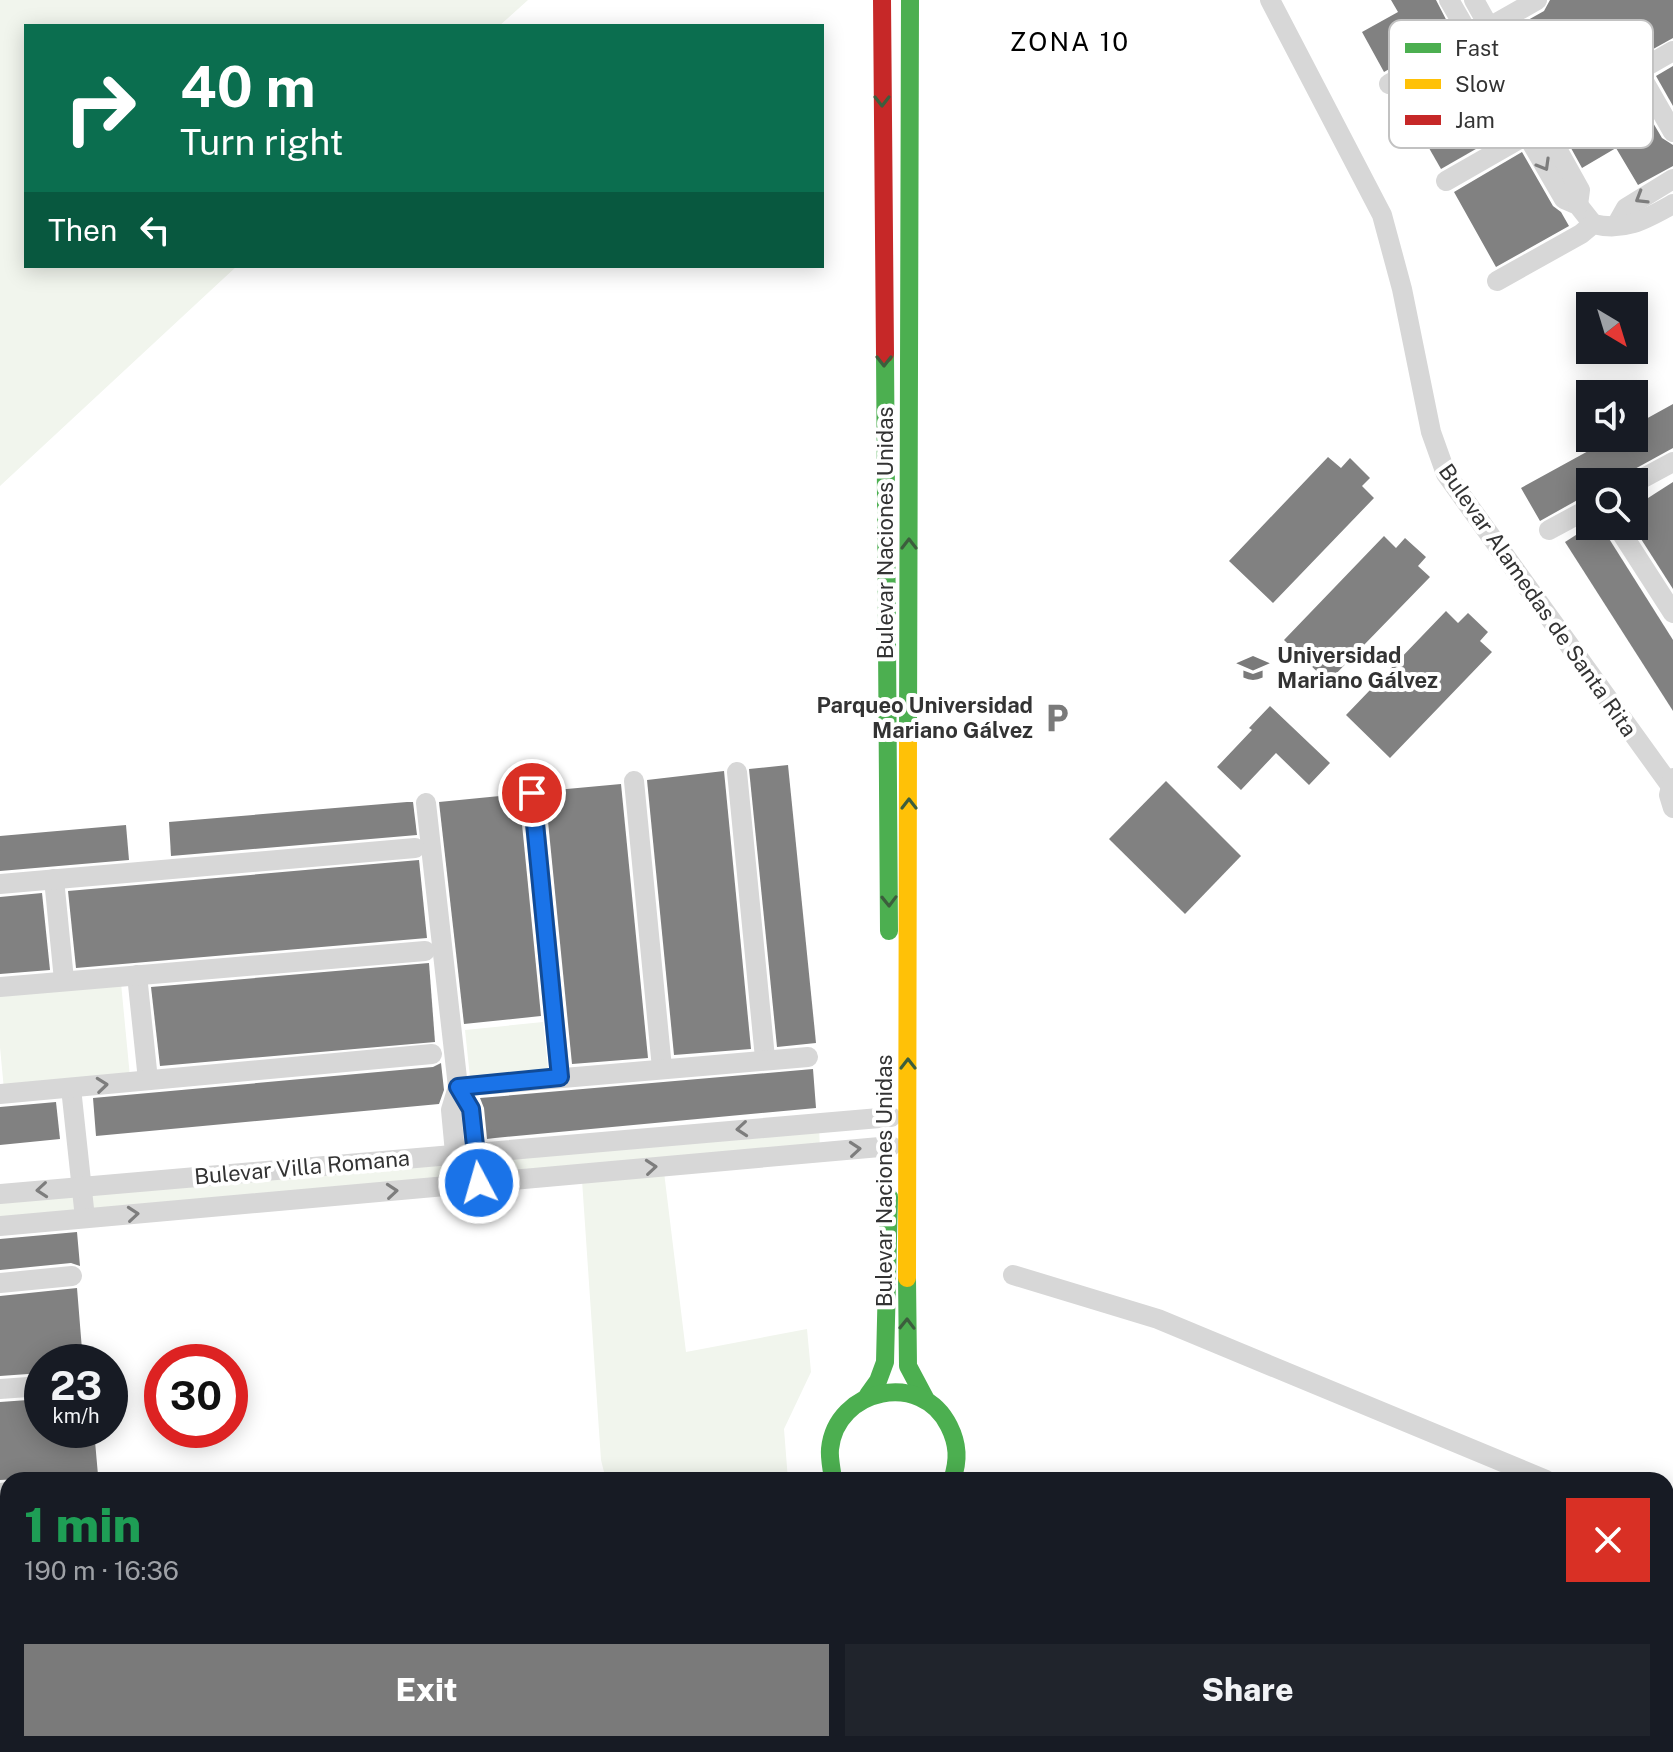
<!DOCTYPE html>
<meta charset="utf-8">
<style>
body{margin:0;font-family:"Public Sans",sans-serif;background:#20242c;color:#f1f3f6;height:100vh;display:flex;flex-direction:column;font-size:30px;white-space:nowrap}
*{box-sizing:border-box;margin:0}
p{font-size:26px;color:#9ea1a6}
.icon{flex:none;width:44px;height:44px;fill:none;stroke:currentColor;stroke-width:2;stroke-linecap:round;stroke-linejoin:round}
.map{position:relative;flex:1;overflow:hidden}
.panel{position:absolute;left:0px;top:1472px;width:1674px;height:280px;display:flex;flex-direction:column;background:#171b24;border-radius:24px 24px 0 0;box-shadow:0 4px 20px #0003}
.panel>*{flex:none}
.hud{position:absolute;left:24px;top:24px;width:800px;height:244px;border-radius:0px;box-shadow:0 4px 20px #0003;background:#0b6e4f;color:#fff;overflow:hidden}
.needle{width:52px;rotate:142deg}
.buttons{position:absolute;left:1576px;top:292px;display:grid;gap:16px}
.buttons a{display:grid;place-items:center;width:72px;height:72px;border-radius:0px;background:#171b24;box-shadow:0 4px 20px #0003;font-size:40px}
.speed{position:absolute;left:24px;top:1344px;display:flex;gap:16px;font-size:40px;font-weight:700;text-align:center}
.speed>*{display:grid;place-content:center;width:104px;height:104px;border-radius:50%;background:#171b24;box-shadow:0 4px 20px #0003;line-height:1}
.speed small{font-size:20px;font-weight:400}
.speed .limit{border:12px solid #d22;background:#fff;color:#111}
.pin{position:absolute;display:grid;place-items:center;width:68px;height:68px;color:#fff;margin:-34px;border:4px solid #fff;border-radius:50%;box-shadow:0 2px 8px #0007}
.me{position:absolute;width:88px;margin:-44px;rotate:354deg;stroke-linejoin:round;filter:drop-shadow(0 0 6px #0008)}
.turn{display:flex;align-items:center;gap:28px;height:168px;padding:0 24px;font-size:36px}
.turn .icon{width:104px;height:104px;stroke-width:2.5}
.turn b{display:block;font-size:56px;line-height:68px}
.then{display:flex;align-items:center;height:76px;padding:0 24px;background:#0003;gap:16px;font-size:30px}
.round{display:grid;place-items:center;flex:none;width:84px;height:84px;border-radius:0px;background:#20242c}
.summary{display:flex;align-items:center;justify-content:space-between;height:136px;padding:0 24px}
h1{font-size:48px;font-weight:800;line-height:60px;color:#1e9e55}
.button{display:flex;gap:16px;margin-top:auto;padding:16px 24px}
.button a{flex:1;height:92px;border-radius:0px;background:#7a7a7a;color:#fff;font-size:32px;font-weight:800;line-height:92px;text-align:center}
.button a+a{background:#20242c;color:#f1f3f6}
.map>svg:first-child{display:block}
</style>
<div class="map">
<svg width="1673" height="1752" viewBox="0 0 1673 1752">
<rect width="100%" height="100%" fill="#fff"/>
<g fill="#f1f5ed">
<path d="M 0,0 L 528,0 L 499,26 L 26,26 L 26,266 L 237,266 L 0,486 Z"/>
<path d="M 121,983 L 130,1077 L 4,1090 L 0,1047 L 0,995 Z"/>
<path d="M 543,1022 L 548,1069 L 470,1077 L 465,1030 Z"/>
<path d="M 819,1123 L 820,1152 L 0,1226 L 0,1194 Z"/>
<path d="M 664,1172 L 686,1352 L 807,1329 L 811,1372 L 784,1429 L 788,1480 L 606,1480 L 601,1460 L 582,1180 Z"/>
<path d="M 0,1548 L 8,1548 L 8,1744 L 817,1744 L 817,1752 L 0,1752 Z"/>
</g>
<g fill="#818181">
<path d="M 1391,0 L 1436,0 L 1453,33 L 1384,72 L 1362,32 L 1398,12 Z"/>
<path d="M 1550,0 L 1673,0 L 1673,38 L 1556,103 L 1514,28 L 1544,11 Z"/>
<path d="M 1466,55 L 1509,130 L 1441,169 L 1398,94 Z"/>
<path d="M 1673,66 L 1673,106 L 1656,76 Z"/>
<path d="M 1633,89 L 1662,138 L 1673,145 L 1673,166 L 1638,185 L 1616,148 L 1582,168 L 1561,130 Z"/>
<path d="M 1522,152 L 1553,206 L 1561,212 L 1569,226 L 1496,267 L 1454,192 Z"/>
<path d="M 1673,404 L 1673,448 L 1611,482 L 1590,482 L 1590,493 L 1540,521 L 1521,488 L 1612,438 L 1642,438 L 1635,425 Z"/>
<path d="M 1328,457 L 1341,468 L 1350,458 L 1370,478 L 1362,486 L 1374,498 L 1273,603 L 1229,561 Z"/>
<path d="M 1673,482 L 1673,589 L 1634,528 L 1634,507 Z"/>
<path d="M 1590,526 L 1601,526 L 1673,640 L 1673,711 L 1565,542 Z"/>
<path d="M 1384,536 L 1396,548 L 1405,538 L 1426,557 L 1418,566 L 1430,577 L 1328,682 L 1284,640 Z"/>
<path d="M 1446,611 L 1458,623 L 1468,613 L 1488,632 L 1480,641 L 1492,652 L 1390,758 L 1346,715 Z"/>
<path d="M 1270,706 L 1330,763 L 1309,785 L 1276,753 L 1241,790 L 1217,767 L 1252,730 L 1249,728 Z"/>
<path d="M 788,765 L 816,1043 L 777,1047 L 749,769 Z"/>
<path d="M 724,771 L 751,1049 L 674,1055 L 647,780 Z"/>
<path d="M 1166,781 L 1241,856 L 1185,914 L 1109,839 Z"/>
<path d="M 621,784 L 648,1058 L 572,1064 L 545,791 Z"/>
<path d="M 519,794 L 541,1016 L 464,1024 L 439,802 Z"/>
<path d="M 407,802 L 413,802 L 417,835 L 171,856 L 169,822 Z"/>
<path d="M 126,825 L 129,860 L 0,871 L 0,836 Z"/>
<path d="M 419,860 L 427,938 L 76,968 L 68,891 Z"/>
<path d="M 42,893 L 50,970 L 0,974 L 0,897 Z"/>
<path d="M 429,963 L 435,1042 L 160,1066 L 151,987 Z"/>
<path d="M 441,1063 L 444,1090 L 439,1104 L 96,1136 L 93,1098 L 433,1067 Z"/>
<path d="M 813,1069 L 816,1108 L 495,1138 L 487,1139 L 484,1108 L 480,1098 Z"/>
<path d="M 56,1102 L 60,1139 L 0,1145 L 0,1107 Z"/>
<path d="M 77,1232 L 80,1266 L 71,1263 L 0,1270 L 0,1239 Z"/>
<path d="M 77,1288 L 83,1362 L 42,1362 L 42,1373 L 0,1376 L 0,1296 Z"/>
<path d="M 42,1399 L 42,1430 L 94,1430 L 98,1475 L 0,1480 L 0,1402 Z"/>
</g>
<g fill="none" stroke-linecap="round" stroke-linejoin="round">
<g stroke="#d7d7d7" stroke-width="20">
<path d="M 1270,0 L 1382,215 L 1402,289 L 1431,432 L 1446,474 L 1670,785"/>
<path d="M 1449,0 L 1564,199 L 1578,205 L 1593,224"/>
<path d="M 1474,0 L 1580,190 L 1578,205"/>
<path d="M 1638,71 L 1673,132"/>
<path d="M 1389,84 L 1537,0"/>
<path d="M 1446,181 L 1673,51"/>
<path d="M 1617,224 L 1626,208 L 1673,179"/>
<path d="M 1497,281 L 1581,234 L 1593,224 C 1625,232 1646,219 1673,204"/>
<path d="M 1634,483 L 1673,462"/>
<path d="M 1617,526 L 1673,613"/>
<path d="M 1549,530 L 1590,508"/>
<path d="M 737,772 L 765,1058"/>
<path d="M 1673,778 L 1669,795 L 1673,808"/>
<path d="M 634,781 L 662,1068"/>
<path d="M 532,793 L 560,1077"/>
<path d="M 426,803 L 458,1087 L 451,1110 L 458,1185"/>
<path d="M 54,879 L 64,980"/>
<path d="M 0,884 L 415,848"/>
<path d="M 137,975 L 148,1080"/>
<path d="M 0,987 L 425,951"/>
<path d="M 458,1087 L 808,1057"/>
<path d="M 458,1087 L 471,1109 L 479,1183"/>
<path d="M 71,1088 L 85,1218"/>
<path d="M 0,1094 L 432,1054"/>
<path d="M 0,1194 L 891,1117"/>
<path d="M 0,1226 L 891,1146"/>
<path d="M 1013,1275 L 1158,1319 L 1546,1480"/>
<path d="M 0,1283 L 72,1276"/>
<path d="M 0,1389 L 42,1386"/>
<path d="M 0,1493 L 8,1492"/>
<path d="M 1666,1501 L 1673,1501"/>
</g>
<g stroke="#4caf50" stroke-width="18">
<path d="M 885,354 L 889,931"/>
<path d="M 908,732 L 910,0"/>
<path d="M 907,1278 L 908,1366 L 925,1398"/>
<path d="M 868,1395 L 878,1381 L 885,1362 L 889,1197"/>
<path d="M 833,1480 C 832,1470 829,1458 830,1449 C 836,1388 922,1370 949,1426 C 958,1444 959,1460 952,1480"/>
<path d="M 874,1744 L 874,1752"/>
<path d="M 898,1744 L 898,1752"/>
</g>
<path stroke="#ffc107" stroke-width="18" d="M 907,1278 L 908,732"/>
<path stroke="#c62828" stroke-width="18" d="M 882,0 L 885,354"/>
</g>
<defs><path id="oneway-chevron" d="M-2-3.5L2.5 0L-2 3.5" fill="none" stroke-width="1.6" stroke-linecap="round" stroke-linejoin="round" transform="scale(2)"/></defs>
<g stroke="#3c5e3d">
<use href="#oneway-chevron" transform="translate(882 101) rotate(90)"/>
<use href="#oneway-chevron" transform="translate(884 361) rotate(90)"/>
<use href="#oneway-chevron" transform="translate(909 544) rotate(-90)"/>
<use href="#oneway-chevron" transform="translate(909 804) rotate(-90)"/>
<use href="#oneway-chevron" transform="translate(889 901) rotate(89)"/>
<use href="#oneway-chevron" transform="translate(908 1064) rotate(-90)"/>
<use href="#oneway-chevron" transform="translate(907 1324) rotate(-89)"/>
</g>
<g stroke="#7d7d7d">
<use href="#oneway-chevron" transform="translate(1544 165) rotate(60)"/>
<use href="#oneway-chevron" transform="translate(1641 198) rotate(149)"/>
<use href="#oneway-chevron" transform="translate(102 1085) rotate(-6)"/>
<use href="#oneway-chevron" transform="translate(742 1129) rotate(175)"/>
<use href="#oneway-chevron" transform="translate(855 1149) rotate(-5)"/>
<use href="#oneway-chevron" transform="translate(651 1167) rotate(-5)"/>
<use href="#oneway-chevron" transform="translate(42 1190) rotate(175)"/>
<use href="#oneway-chevron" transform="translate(392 1191) rotate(-5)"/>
<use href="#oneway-chevron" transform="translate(133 1214) rotate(-5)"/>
</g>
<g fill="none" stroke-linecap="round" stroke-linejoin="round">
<g stroke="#114b97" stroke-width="20">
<path id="route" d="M 479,1183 L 471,1109 L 458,1087 L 560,1077 L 532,793"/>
</g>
<use href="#route" stroke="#1a73e8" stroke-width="14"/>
</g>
<defs>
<g id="university-bare" transform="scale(2.4)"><path d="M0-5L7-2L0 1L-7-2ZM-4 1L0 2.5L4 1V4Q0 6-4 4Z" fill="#7a7a7a" stroke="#fff" stroke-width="2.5" paint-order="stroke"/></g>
<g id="parking-bare" transform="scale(2.4)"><path d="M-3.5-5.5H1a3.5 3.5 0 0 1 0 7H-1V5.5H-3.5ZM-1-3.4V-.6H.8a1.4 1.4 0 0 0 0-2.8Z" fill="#7a7a7a" stroke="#fff" stroke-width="2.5" paint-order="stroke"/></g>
</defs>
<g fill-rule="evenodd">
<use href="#university-bare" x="1253" y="668"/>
<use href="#parking-bare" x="1057" y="718"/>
</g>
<g text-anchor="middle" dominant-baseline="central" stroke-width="8" stroke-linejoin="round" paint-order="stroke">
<g font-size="22" fill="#333" stroke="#fff">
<text transform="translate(885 533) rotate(-90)">Bulevar Naciones Unidas</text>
<text transform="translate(1538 600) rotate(55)">Bulevar Alamedas de Santa Rita</text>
<text transform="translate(302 1167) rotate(-5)">Bulevar Villa Romana</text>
<text transform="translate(884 1181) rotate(-90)">Bulevar Naciones Unidas</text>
</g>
<g font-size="22" font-weight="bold" fill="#333" stroke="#fff" text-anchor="start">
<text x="1277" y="655">Universidad<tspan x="1277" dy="25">Mariano Gálvez</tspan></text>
<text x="1033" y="705" text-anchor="end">Parqueo Universidad<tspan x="1033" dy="25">Mariano Gálvez</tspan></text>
</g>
<g font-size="26" letter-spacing="2" fill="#000" stroke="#fff">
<text x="1070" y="41">ZONA 10</text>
</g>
</g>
<rect x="1389" y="20" width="264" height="128" rx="12" fill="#fff" stroke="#c2c2c2" stroke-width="2"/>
<rect x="1405" y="43" width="36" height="10" fill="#4caf50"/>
<rect x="1405" y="79" width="36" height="10" fill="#ffc107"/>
<rect x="1405" y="115" width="36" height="10" fill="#c62828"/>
<g font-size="22" fill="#333">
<text x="1455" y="56">Fast</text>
<text x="1455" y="92">Slow</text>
<text x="1455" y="128">Jam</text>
</g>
</svg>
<div class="buttons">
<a><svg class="needle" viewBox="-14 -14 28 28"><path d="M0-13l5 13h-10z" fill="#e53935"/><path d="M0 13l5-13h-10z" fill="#9ea1a6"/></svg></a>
<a><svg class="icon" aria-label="sound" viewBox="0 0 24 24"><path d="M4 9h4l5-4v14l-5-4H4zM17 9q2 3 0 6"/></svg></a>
<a><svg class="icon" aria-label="search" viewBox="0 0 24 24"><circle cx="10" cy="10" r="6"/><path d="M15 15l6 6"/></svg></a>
</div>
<div class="speed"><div>23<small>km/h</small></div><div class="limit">30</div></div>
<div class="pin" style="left:532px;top:793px;background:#d93025"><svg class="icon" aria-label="arrive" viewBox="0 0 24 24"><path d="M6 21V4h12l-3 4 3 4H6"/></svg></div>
<svg class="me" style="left:479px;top:1183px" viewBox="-20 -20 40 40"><circle r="17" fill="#1a73e8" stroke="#fff" stroke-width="3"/><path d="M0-11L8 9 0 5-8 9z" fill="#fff"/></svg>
<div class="hud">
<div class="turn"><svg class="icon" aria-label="right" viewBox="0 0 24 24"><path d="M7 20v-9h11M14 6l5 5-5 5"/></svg><div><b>40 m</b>Turn right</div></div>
<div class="then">Then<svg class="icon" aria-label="left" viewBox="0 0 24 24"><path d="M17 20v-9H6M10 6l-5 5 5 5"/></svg></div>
</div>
<section class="panel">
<div class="summary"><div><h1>1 min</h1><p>190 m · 16:36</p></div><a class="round" style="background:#d93025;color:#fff"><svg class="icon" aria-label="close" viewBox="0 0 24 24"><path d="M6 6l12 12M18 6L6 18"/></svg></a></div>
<div class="button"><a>Exit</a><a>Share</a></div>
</section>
</div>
